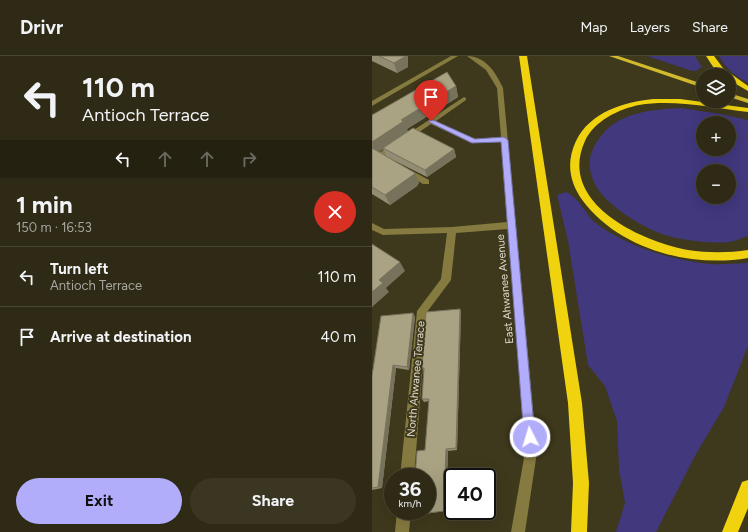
<!DOCTYPE html>
<meta charset="utf-8">
<style>
body{margin:0;font-family:Figtree,sans-serif;background:#3a3622;color:#f1f3f6;height:100vh;display:flex;flex-direction:column;font-size:15px;white-space:nowrap}
*{box-sizing:border-box;margin:0}
p{font-size:13px;color:#a7a7a0}
.icon{flex:none;width:22px;height:22px;fill:none;stroke:currentColor;stroke-width:2;stroke-linecap:round;stroke-linejoin:round}
.map{position:relative;flex:1;overflow:hidden}
.drawer{display:flex;flex-direction:column;background:#2e2a15;width:372px}
.drawer>*{flex:none}
.top-card{background:#2e2a15;color:#f1f3f6;overflow:hidden}
.controls{position:absolute;left:324px;top:12px;display:grid;gap:8px}
.controls a{display:grid;place-items:center;width:40px;height:40px;border-radius:50%;background:#2e2a15;box-shadow:0 4px 16px #0002,0 0 0 1px #494634;font-size:20px}
.speed{position:absolute;left:12px;top:412px;display:flex;gap:8px;font-size:20px;font-weight:700;text-align:center}
.speed>*{display:grid;place-content:center;width:52px;height:52px;border-radius:50%;background:#2e2a15;box-shadow:0 4px 16px #0002,0 0 0 1px #494634;line-height:1}
.speed small{font-size:10px;font-weight:400}
.speed .limit{border:2px solid #111;border-radius:6px;background:#fff;color:#111}
.pin{position:absolute;display:grid;place-items:center;width:34px;height:34px;color:#fff;margin:-41px -17px;border-radius:50% 50% 50% 0;rotate:-45deg;box-shadow:0 0 4px #0007}
.pin .icon{rotate:45deg}
.me{position:absolute;width:44px;margin:-22px;rotate:355deg;stroke-linejoin:round;filter:drop-shadow(0 0 3px #0008)}
.turn{display:flex;align-items:center;gap:14px;height:84px;padding:0 16px;font-size:18px}
.turn .icon{width:52px;height:52px;stroke-width:2.5}
.turn b{display:block;font-size:28px;line-height:34px}
.lanes{display:flex;align-items:center;height:38px;padding:0 16px;background:#0003;justify-content:center;gap:20px;direction:ltr}
.lanes .off{opacity:.35}
.round{display:grid;place-items:center;flex:none;width:42px;height:42px;border-radius:21px;background:#3a3622}
.headline{display:flex;align-items:center;justify-content:space-between;height:68px;padding:0 16px}
h1{font-size:24px;font-weight:700;line-height:30px}
.cta{display:flex;gap:8px;margin-top:auto;padding:8px 16px}
.cta a{flex:1;height:46px;border-radius:24px;background:#b1adfa;color:#111;font-size:16px;font-weight:700;line-height:46px;text-align:center}
.cta a+a{background:#3a3622;color:#f1f3f6}
ul{padding:0;list-style:none}
li{display:flex;align-items:center;gap:12px;height:60px;padding:0 16px;border-top:1px solid #494634}
li div{flex:1}
li b{display:block;font-size:15px}
li em{font-style:normal}
header{display:flex;align-items:center;gap:24px;box-sizing:border-box;height:56px;padding:0 20px;background:#2e2a15;border-bottom:1px solid #494634}
header strong{font-size:19px}
nav{display:flex;gap:22px;margin-inline-start:auto;font-size:14px}
main{display:flex;flex:1;min-height:0}
.map>svg:first-child{display:block}
</style>
<header>
<strong>Drivr</strong>
<nav><a>Map</a><a>Layers</a><a>Share</a></nav>
</header>
<main>
<section class="drawer">
<div class="top-card">
<div class="turn"><svg class="icon" aria-label="left" viewBox="0 0 24 24"><path d="M17 20v-9H6M10 6l-5 5 5 5"/></svg><div><b>110 m</b>Antioch Terrace</div></div>
<div class="lanes"><svg class="icon" aria-label="left" viewBox="0 0 24 24"><path d="M17 20v-9H6M10 6l-5 5 5 5"/></svg><svg class="icon off" aria-label="ahead" viewBox="0 0 24 24"><path d="M12 20V5M6 11l6-6 6 6"/></svg><svg class="icon off" aria-label="ahead" viewBox="0 0 24 24"><path d="M12 20V5M6 11l6-6 6 6"/></svg><svg class="icon off" aria-label="right" viewBox="0 0 24 24"><path d="M7 20v-9h11M14 6l5 5-5 5"/></svg></div>
</div>
<div class="headline"><div><h1>1 min</h1><p>150 m · 16:53</p></div><a class="round" style="background:#d93025;color:#fff"><svg class="icon" aria-label="close" viewBox="0 0 24 24"><path d="M6 6l12 12M18 6L6 18"/></svg></a></div>
<ul>
<li><svg class="icon" aria-label="left" viewBox="0 0 24 24"><path d="M17 20v-9H6M10 6l-5 5 5 5"/></svg><div><b>Turn left</b><p>Antioch Terrace</p></div><em>110 m</em></li>
<li><svg class="icon" aria-label="arrive" viewBox="0 0 24 24"><path d="M6 21V4h12l-3 4 3 4H6"/></svg><div><b>Arrive at destination</b></div><em>40 m</em></li>
</ul>
<div class="cta"><a>Exit</a><a>Share</a></div>
</section>
<div class="map">
<svg width="376" height="476" viewBox="0 0 376 476">
<rect width="100%" height="100%" fill="#3e381c"/>
<g fill="#41387e" fill-rule="evenodd">
<path d="M 275,0 L 323,0 L 330,11 L 324,15 L 320,15 Z"/>
<path d="M 347,0 L 376,0 L 376,27 C 364,21 353,12 347,0 Z"/>
<path d="M 308,52 L 349,58 L 376,64 L 376,180 C 370,182 362,186 356,186 C 337,188 307,184 290,178 C 270,171 232,148 223,128 C 217,116 215,103 222,91 C 239,57 274,54 308,52 ZM 331,67 L 357,67 L 357,93 L 331,93 ZM 331,115 L 357,115 L 357,141 L 331,141 Z"/>
<path d="M 194,136 C 208,142 213,159 225,168 C 255,191 303,205 339,208 C 351,209 364,207 376,207 L 376,290 L 352,351 L 324,398 L 284,476 L 244,476 L 253,447 L 247,413 L 245,365 L 233,330 L 216,309 L 196,185 L 185,139 Z"/>
</g>
<g fill="none" stroke-linecap="round" stroke-linejoin="round">
<g fill="#857a3f" fill-rule="evenodd">
<path d="M 79,0 L 86,0 L 0,50 L 0,45 Z"/>
<path d="M 95,0 C 114,0 124,17 131,32 L 165,396 L 153,476 L 139,476 L 153,396 L 136,173 L 84,177 L 79,224 L 55,256 L 42,421 L 28,421 L 45,255 L 69,223 L 75,177 L 11,179 L 0,174 L 0,167 L 12,173 L 80,171 L 135,166 L 129,85 L 99,87 L 59,68 L 12,100 L 17,102 L 17,106 L 11,106 L 2,100 L 92,41 L 94,42 L 94,44 L 64,65 L 103,83 L 129,81 L 125,32 L 114,14 Z"/>
<path d="M 33,111 L 57,124 L 57,128 L 51,128 L 30,116 L 30,112 Z"/>
<path d="M 25,455 L 39,455 L 37,476 L 23,476 Z"/>
</g>
<g fill="#d1ba2d" fill-rule="evenodd">
<path d="M 237,0 L 246,0 L 331,28 L 331,32 Z"/>
<path d="M 357,37 L 376,43 L 376,47 L 357,41 Z"/>
</g>
<g fill="#f0d30e" fill-rule="evenodd">
<path d="M 147,0 L 155,0 L 210,347 L 217,427 L 215,476 L 199,476 L 201,427 L 196,347 Z"/>
<path d="M 334,0 L 342,0 L 351,12 L 376,30 L 376,35 L 357,24 L 357,19 C 344,19 341,10 334,0 Z"/>
<path d="M 281,43 L 308,43 L 376,52 L 376,56 C 340,52 303,43 267,49 C 247,53 222,65 213,85 C 185,146 267,185 316,194 C 336,197 356,197 376,194 L 376,202 C 318,212 247,193 211,145 C 197,126 194,106 204,85 C 218,56 252,46 281,43 Z"/>
<path d="M 376,424 L 376,452 L 366,476 L 350,476 L 370,426 Z"/>
</g>
</g>
<g fill="#918c72" fill-rule="evenodd">
<path d="M 0,0 L 36,0 L 36,11 L 25,17 L 0,5 Z"/>
<path d="M 84,30 L 86,41 L 35,73 L 36,76 L 82,93 L 84,101 L 55,121 L 19,103 L 47,127 L 45,130 L 18,149 L 0,138 L 0,59 ZM 11,93 L 14,99 L 7,95 Z"/>
<path d="M 88,253 L 89,256 L 85,394 L 76,395 L 74,455 L 43,459 L 40,459 L 53,394 L 57,345 L 52,346 L 50,343 L 52,315 L 50,312 Z"/>
<path d="M 41,257 L 43,261 L 37,314 L 24,312 L 10,432 L 0,434 L 0,320 Z"/>
</g>
<g fill="#76725c">
<path d="M 33,0 L 36,0 L 36,11 L 25,17 L 22,7 Z"/>
<path d="M 84,30 L 86,41 L 35,73 L 36,76 L 1,100 L 0,98 L 0,86 L 29,64 Z"/>
<path d="M 82,93 L 84,101 L 55,121 L 53,114 Z"/>
<path d="M 43,117 L 47,127 L 45,130 L 18,149 L 13,139 Z"/>
<path d="M 28,206 L 33,215 L 14,232 L 17,236 L 0,251 L 0,236 L 7,224 Z"/>
<path d="M 88,253 L 89,256 L 85,394 L 84,392 Z"/>
<path d="M 41,257 L 43,261 L 37,314 L 35,311 Z"/>
<path d="M 21,309 L 24,312 L 10,432 L 6,431 Z"/>
<path d="M 74,393 L 76,395 L 74,455 L 72,455 Z"/>
</g>
<g fill="#a9a384" stroke="#76725c">
<path d="M 7,0 L 33,0 L 32,1 L 22,7 Z"/>
<path d="M 75,16 L 84,30 L 29,64 L 32,65 L 0,86 L 0,59 Z"/>
<path d="M 41,72 L 82,93 L 53,114 L 11,92 Z"/>
<path d="M 0,92 L 43,117 L 41,119 L 13,139 L 0,131 Z"/>
<path d="M 0,188 L 28,206 L 7,224 L 11,227 L 0,236 Z"/>
<path d="M 88,253 L 84,392 L 74,393 L 72,455 L 40,459 L 40,455 L 55,455 L 55,421 L 43,421 L 45,395 L 53,394 L 57,343 L 50,343 L 52,312 L 50,312 L 54,256 Z"/>
<path d="M 41,257 L 35,311 L 21,309 L 6,431 L 0,432 L 0,320 L 9,260 Z"/>
</g>
<path fill="#b1adfa" stroke="#7370a2" d="M 57,64 L 61,64 L 103,83 L 132,81 L 136,84 L 163,381 L 162,385 L 158,387 L 154,385 L 152,381 L 129,86 L 100,87 L 57,66 Z"/>
<g text-anchor="middle" dominant-baseline="central" stroke-width="4" stroke-linejoin="round" paint-order="stroke">
<g font-size="11" fill="#dfdccc" stroke="#3e381c">
<text transform="translate(133 233) rotate(-95)">East Ahwanee Avenue</text>
<text transform="translate(44 323) rotate(-85)">North Ahwanee Terrace</text>
</g>
</g>
</svg>
<div class="controls">
<a><svg class="icon" aria-label="layers" viewBox="0 0 24 24"><path d="M12 4l9 5-9 5-9-5zM3 14l9 5 9-5"/></svg></a>
<a>+</a>
<a>−</a>
</div>
<div class="speed"><div>36<small>km/h</small></div><div class="limit">40</div></div>
<div class="pin" style="left:59px;top:65px;background:#d93025"><svg class="icon" aria-label="arrive" viewBox="0 0 24 24"><path d="M6 21V4h12l-3 4 3 4H6"/></svg></div>
<svg class="me" style="left:158px;top:381px" viewBox="-20 -20 40 40"><circle r="17" fill="#b1adfa" stroke="#fff" stroke-width="3"/><path d="M0-11L8 9 0 5-8 9z" fill="#fff"/></svg>
</div>
</main>
